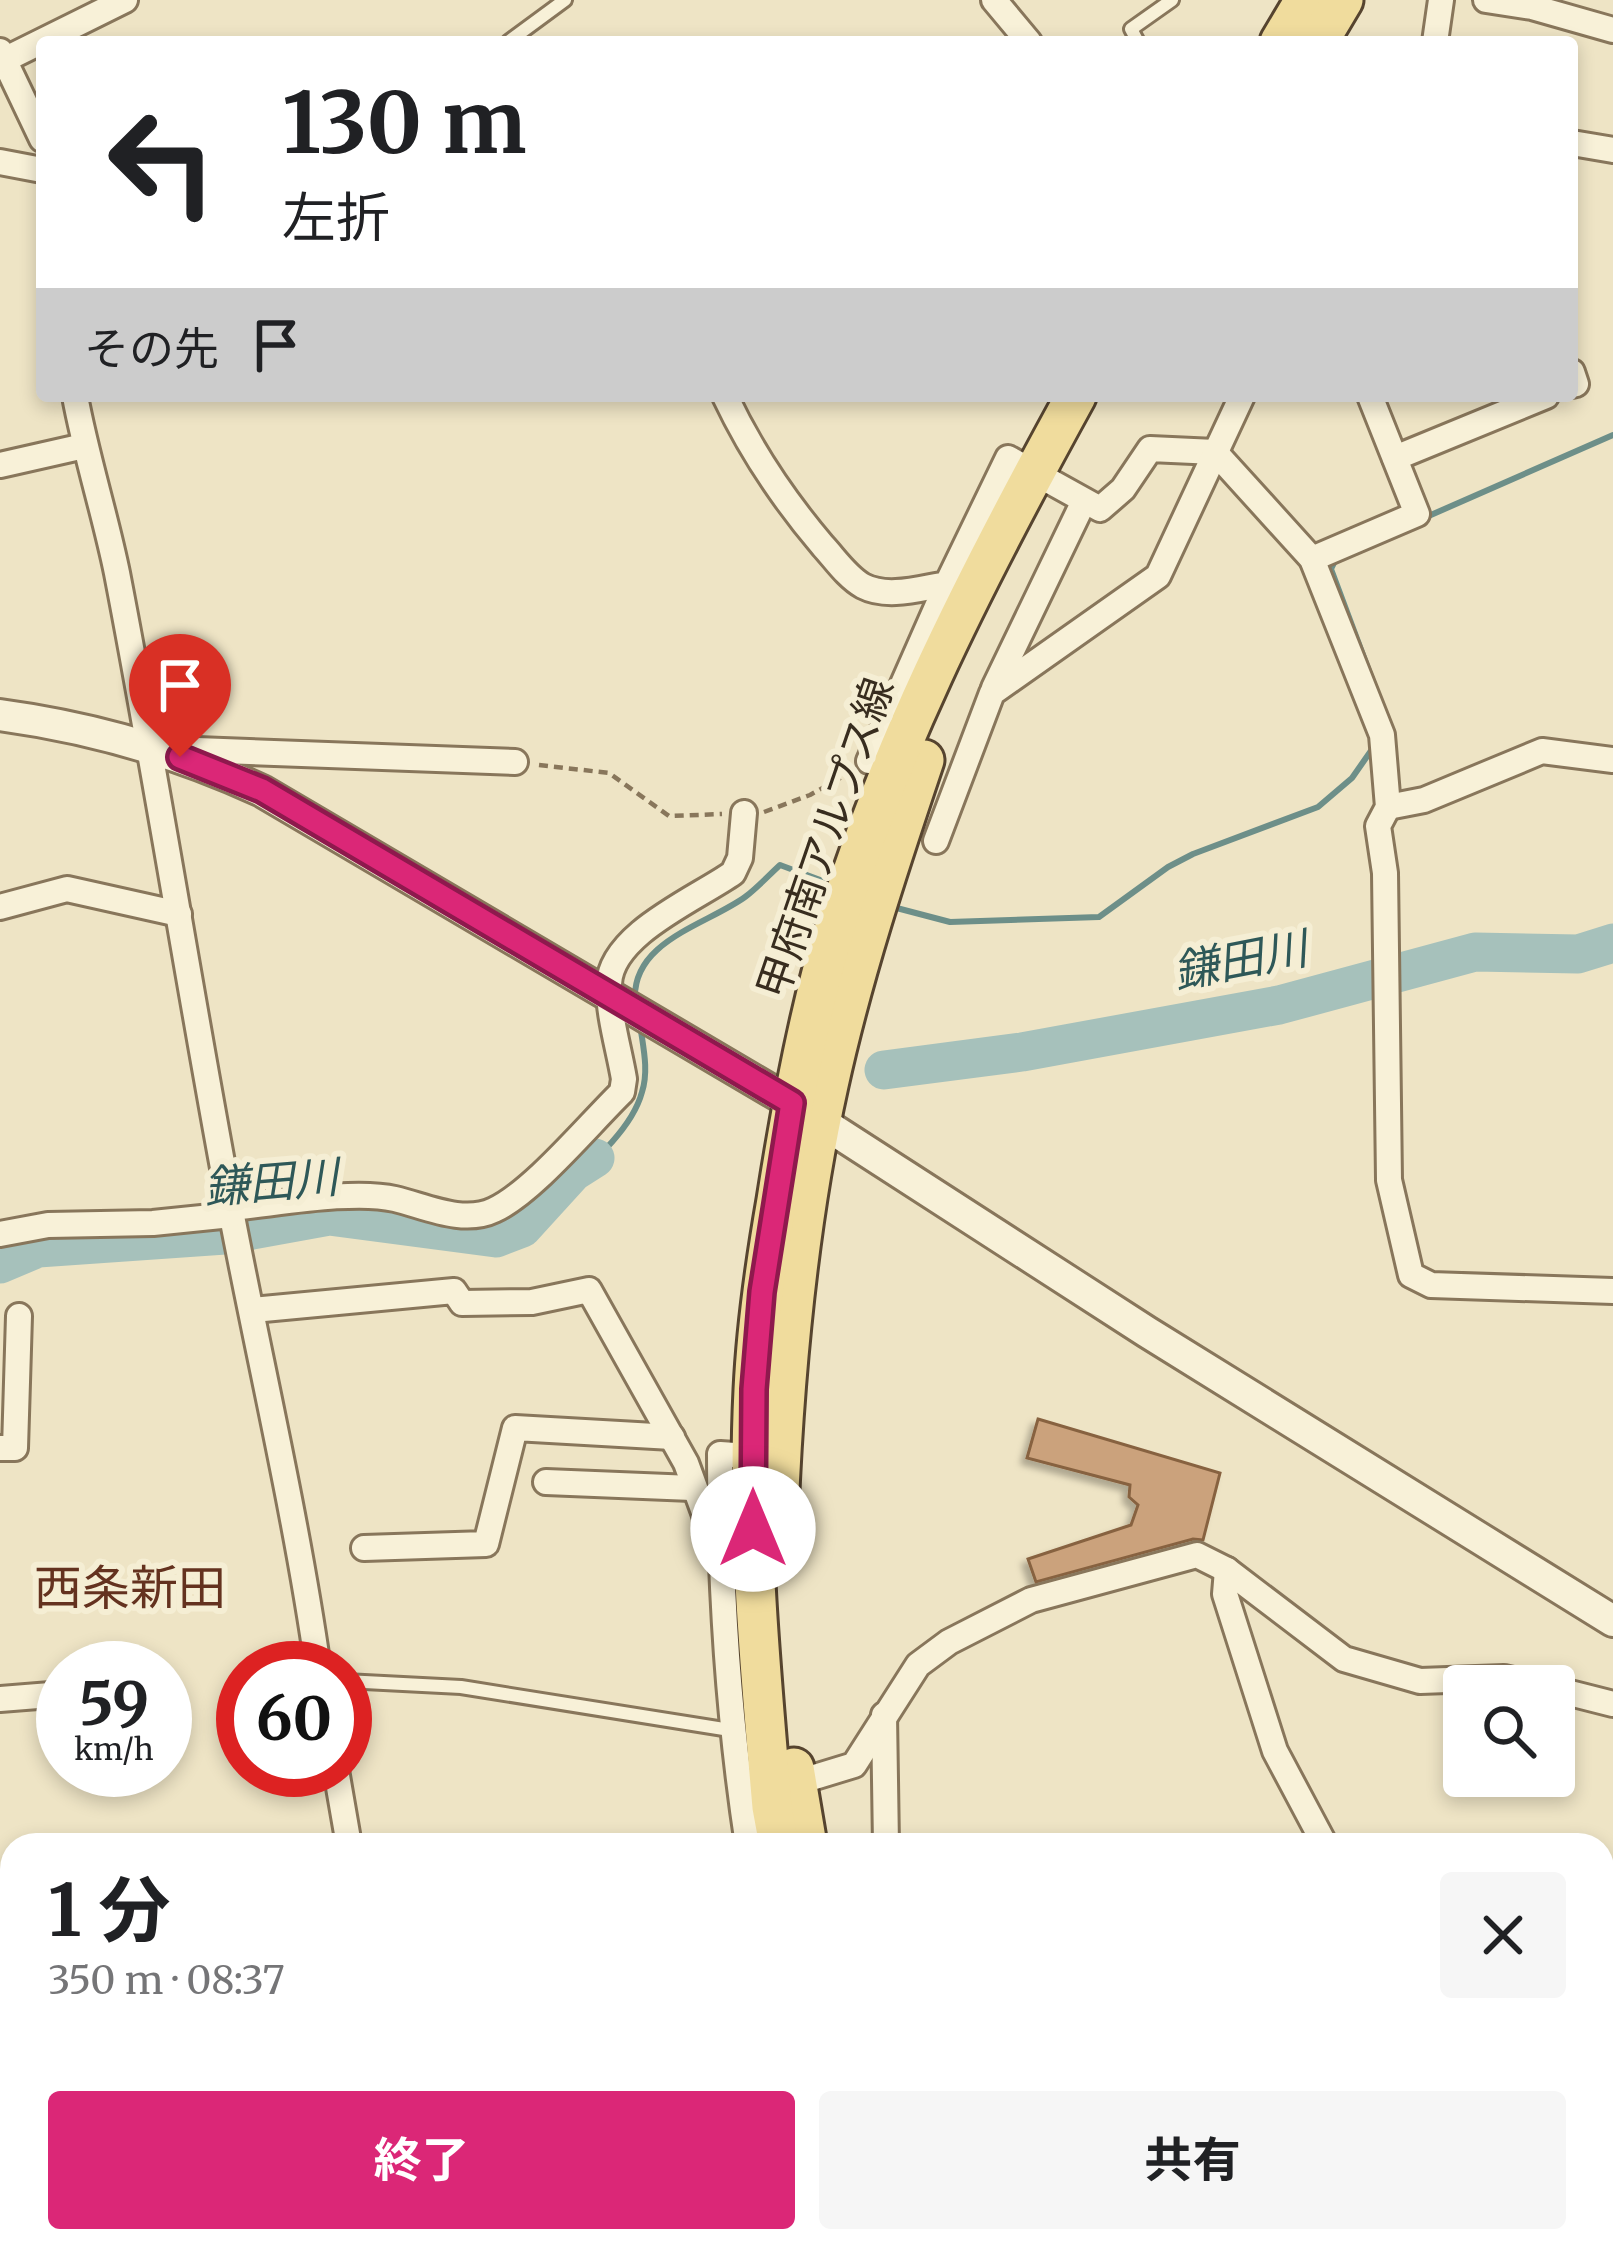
<!DOCTYPE html>
<html lang="ja">
<meta charset="utf-8">
<style>
body{margin:0;font-family:Merriweather,"Noto Sans JP",serif;background:#f6f6f6;color:#202124;height:100vh;display:flex;flex-direction:column;font-size:45px;white-space:nowrap}
*{box-sizing:border-box;margin:0}
p{font-size:39px;color:#757577}
.icon{flex:none;width:66px;height:66px;fill:none;stroke:currentColor;stroke-width:2;stroke-linecap:round;stroke-linejoin:round}
.map{position:relative;flex:1;overflow:hidden}
.drawer{position:absolute;left:0px;top:1833px;width:1614px;height:420px;display:flex;flex-direction:column;background:#fff;border-radius:36px 36px 0 0;box-shadow:0 6px 18px #0003}
.drawer>*{flex:none}
.guide{position:absolute;left:36px;top:36px;width:1542px;height:366px;border-radius:12px;box-shadow:0 6px 18px #0003;background:#fff;color:#202124;overflow:hidden}
.buttons{position:absolute;left:1443px;top:1665px;display:grid;gap:24px}
.buttons a{display:grid;place-items:center;width:132px;height:132px;border-radius:12px;background:#fff;box-shadow:0 6px 18px #0003;font-size:60px}
.speed{position:absolute;left:36px;top:1641px;display:flex;gap:24px;font-size:60px;font-weight:700;text-align:center}
.speed>*{display:grid;place-content:center;width:156px;height:156px;border-radius:50%;background:#fff;box-shadow:0 6px 18px #0003;line-height:1}
.speed small{font-size:30px;font-weight:400}
.speed .limit{border:18px solid #d22;background:#fff;color:#111}
.pin{position:absolute;display:grid;place-items:center;width:102px;height:102px;color:#fff;margin:-123px -51px;border-radius:50% 50% 50% 0;rotate:-45deg;box-shadow:0 0 12px #0007}
.pin .icon{rotate:45deg}
.me{position:absolute;width:132px;margin:-66px;rotate:0deg;stroke-linejoin:round;filter:drop-shadow(0 0 9px #0008)}
.turn{display:flex;align-items:center;gap:42px;height:252px;padding:0 48px;font-size:54px}
.turn .icon{width:156px;height:156px;stroke-width:2.5}
.turn b{display:block;font-size:84px;line-height:102px}
.then{display:flex;align-items:center;height:114px;padding:0 48px;background:#0003;gap:24px;font-size:45px}
.round{display:grid;place-items:center;flex:none;width:126px;height:126px;border-radius:12px;background:#f6f6f6}
.head{display:flex;align-items:center;justify-content:space-between;height:204px;padding:0 48px}
h1{font-size:72px;font-weight:700;line-height:90px}
.primary-button{display:flex;gap:24px;margin-top:auto;padding:24px 48px}
.primary-button a{flex:1;height:138px;border-radius:12px;background:#db2777;color:#fff;font-size:48px;font-weight:700;line-height:138px;text-align:center}
.primary-button a+a{background:#f6f6f6;color:#202124}
.map>svg:first-child{display:block}
</style>
<div class="map">
<svg width="1613" height="2253" viewBox="0 0 1613 2253">
<defs>
<filter id="shadow"><feDropShadow dx="-5.5" dy="5.5" stdDeviation="3" flood-color="#0004"/></filter>
</defs>
<rect width="100%" height="100%" fill="#eee4c5"/>
<g fill="none" stroke-linecap="round" stroke-linejoin="round">
<g stroke="#6d8f89" stroke-width="6">
<path d="M 1424,518 L 1613,435"/>
<path d="M 1336,559 L 1331,569 L 1375,687"/>
<path d="M 889,906 L 950,922 L 1099,917 L 1168,867 L 1193,854 L 1318,807 L 1352,778 L 1375,745"/>
<path d="M 635,1000 C 632,941 706,925 745,897 C 757,888 768,876 780,865 L 831,884"/>
<path d="M 554,1196 C 584,1169 631,1133 642,1092 C 649,1070 643,1047 640,1024"/>
</g>
<g stroke="#a6c1bb" stroke-width="39">
<path d="M 884,1070 L 1022,1052 L 1279,1005 L 1475,952 L 1578,954 L 1613,943"/>
<path d="M 0,1264 L 38,1248 L 225,1235 L 329,1216 L 496,1238 L 522,1228 L 573,1172 L 595,1158"/>
</g>
</g>
<path fill="#cba27b" stroke="#876241" stroke-width="3" filter="url(#shadow)" d="M 1038,1419 L 1220,1473 L 1203,1540 L 1193,1539 L 1036,1582 L 1028,1559 L 1131,1525 L 1138,1505 L 1129,1497 L 1130,1485 L 1027,1458 Z"/>
<g fill="none" stroke-linecap="round" stroke-linejoin="round">
<g stroke="#88765b" stroke-width="18">
<g id="service">
<path d="M 508,42 L 565,0"/>
<path d="M 1138,42 L 1131,29 L 1172,0"/>
<path d="M 345,1681 L 461,1687 L 730,1730"/>
</g>
</g>
<g stroke="#88765b" stroke-width="30">
<g id="minor">
<path d="M 994,0 L 1029,42"/>
<path d="M 1486,0 L 1532,7 L 1613,30"/>
<path d="M 1435,42 L 1441,0"/>
<path d="M 0,51 L 42,139"/>
<path d="M 4,60 L 125,0"/>
<path d="M 1572,143 L 1613,150"/>
<path d="M 0,162 L 42,170"/>
<path d="M 1572,372 L 1576,384 L 1572,385"/>
<path d="M 75,396 C 86,456 105,514 117,573 C 158,785 191,999 231,1211 C 260,1363 296,1514 318,1668"/>
<path d="M 725,396 C 751,451 783,499 823,546 C 835,559 847,577 863,586 C 888,599 921,588 947,584 L 1008,458 L 1100,509 L 1123,489 L 1150,449 L 1215,452 L 1312,559 L 1382,735 L 1388,807 L 1378,826 L 1385,873 L 1389,1180 L 1411,1275 L 1431,1285 L 1613,1291"/>
<path d="M 1395,458 L 1546,396"/>
<path d="M 0,465 L 84,446"/>
<path d="M 1312,559 L 1417,514 L 1370,396"/>
<path d="M 994,688 L 1084,501"/>
<path d="M 171,749 L 515,762"/>
<path d="M 869,761 L 947,584"/>
<path d="M 1388,807 L 1424,800 L 1542,751 L 1613,760"/>
<path d="M 936,841 L 992,693 L 1158,576 L 1242,396"/>
<path d="M 0,907 L 67,889 L 179,914"/>
<path d="M 230,1208 C 275,1204 353,1189 395,1199 C 425,1206 463,1225 494,1210 C 533,1192 589,1124 622,1092 L 624,1079 C 619,1049 608,1014 609,984 C 611,934 696,899 733,873 L 740,858 L 744,813"/>
<path d="M 0,1234 L 48,1225 L 153,1223 L 231,1215"/>
<path d="M 253,1310 L 454,1291 L 462,1303 L 532,1302 L 589,1290 L 686,1463 L 720,1556"/>
<path d="M 0,1448 L 15,1448 L 19,1316"/>
<path d="M 546,1482 L 692,1488"/>
<path d="M 364,1548 L 486,1544 L 515,1428 L 672,1437"/>
<path d="M 1227,1570 L 1225,1594 L 1275,1751 L 1325,1845"/>
<path d="M 1554,1689 L 1613,1704"/>
<path d="M 0,1699 L 63,1694"/>
<path d="M 884,1715 L 886,1845"/>
<path d="M 336,1770 L 349,1845"/>
<path d="M 795,1783 L 854,1765 L 918,1665 L 949,1642 L 1031,1600 L 1197,1555 L 1227,1570 L 1344,1659 L 1420,1681 L 1504,1678 L 1541,1686"/>
<path d="M 748,1845 C 728,1714 720,1586 720,1454 L 763,1457"/>
<path d="M 0,1943 L 12,1916"/>
<path d="M 0,2038 L 12,2047"/>
<path d="M 0,2088 L 12,2073"/>
<path d="M 0,2169 L 12,2158"/>
<path d="M 1602,2220 L 1613,2229"/>
<path d="M 147,2241 L 157,2253"/>
<path d="M 412,2241 L 415,2253"/>
<path d="M 580,2253 L 580,2241"/>
</g>
</g>
<g stroke="#88765b" stroke-width="36">
<path id="tertiary" d="M 0,715 C 89,727 180,753 262,791 L 792,1103 L 1147,1332 L 1613,1621"/>
</g>
<g stroke="#56442f" stroke-width="45">
<g id="primary">
<path d="M 1280,42 L 1305,0"/>
<path d="M 1318,42 L 1343,0"/>
<path d="M 778,1512 C 784,1369 797,1225 828,1085 C 852,975 888,867 924,760"/>
<path d="M 794,1768 L 807,1845"/>
<path d="M 779,1845 L 772,1807 C 760,1669 747,1529 754,1390 C 757,1326 766,1263 777,1200 C 789,1123 803,1045 823,969 C 877,769 977,576 1076,396"/>
<path d="M 907,2241 L 911,2253"/>
</g>
</g>
<g stroke="#88765b" stroke-width="4.5" stroke-dasharray="9 6" stroke-linecap="butt">
<path d="M 539,765 L 609,773 L 669,816 L 722,814"/>
<path d="M 764,812 L 810,795 L 851,772"/>
<path d="M 799,1532 L 801,1557"/>
</g>
<use href="#service" stroke="#f8f1d8" stroke-width="12"/>
<use href="#minor" stroke="#f8f1d8" stroke-width="24"/>
<use href="#tertiary" stroke="#f8f1d8" stroke-width="30"/>
<use href="#primary" stroke="#f0dc9d" stroke-width="39"/>
<path stroke="#88765b" stroke-width="4.5" stroke-dasharray="9 6" stroke-linecap="butt" d="M 731,1561 L 801,1557"/>
</g>
<g fill="none" stroke-linecap="round" stroke-linejoin="round">
<g stroke="#8e194d" stroke-width="30">
<path id="route" d="M 180,757 L 262,790 L 792,1103 L 762,1292 L 754,1389 L 753,1529"/>
</g>
<use href="#route" stroke="#db2777" stroke-width="21"/>
</g>
<g text-anchor="middle" dominant-baseline="central" stroke-width="12" stroke-linejoin="round" paint-order="stroke">
<g font-size="42" fill="#382d1f" stroke="#f5eed4">
<text transform="translate(825 838) rotate(-71)">甲府南アルプス線</text>
</g>
<g font-size="45" font-style="italic" fill="#2e5858" stroke="#f5eed4">
<text transform="translate(1240 960) rotate(-11)">鎌田川</text>
<text transform="translate(271 1182) rotate(-5)">鎌田川</text>
</g>
<g font-size="48" fill="#64321f" stroke="#f5eed4">
<text x="130" y="1588">西条新田</text>
</g>
</g>
</svg>
<div class="buttons">
<a><svg class="icon" aria-label="search" viewBox="0 0 24 24"><circle cx="10" cy="10" r="6"/><path d="M15 15l6 6"/></svg></a>
</div>
<div class="speed"><div>59<small>km/h</small></div><div class="limit">60</div></div>
<div class="pin" style="left:180px;top:757px;background:#d93025"><svg class="icon" aria-label="arrive" viewBox="0 0 24 24"><path d="M6 21V4h12l-3 4 3 4H6"/></svg></div>
<svg class="me" style="left:753px;top:1529px" viewBox="-20 -20 40 40"><circle r="19" fill="#fff"/><path d="M0-13L10 11 0 6-10 11z" fill="#db2777"/></svg>
<div class="guide">
<div class="turn"><svg class="icon" aria-label="left" viewBox="0 0 24 24"><path d="M17 20v-9H6M10 6l-5 5 5 5"/></svg><div><b>130 m</b>左折</div></div>
<div class="then">その先<svg class="icon" aria-label="arrive" viewBox="0 0 24 24"><path d="M6 21V4h12l-3 4 3 4H6"/></svg></div>
</div>
<section class="drawer">
<div class="head"><div><h1>1 分</h1><p>350 m · 08:37</p></div><a class="round"><svg class="icon" aria-label="close" viewBox="0 0 24 24"><path d="M6 6l12 12M18 6L6 18"/></svg></a></div>
<div class="primary-button"><a>終了</a><a>共有</a></div>
</section>
</div>
